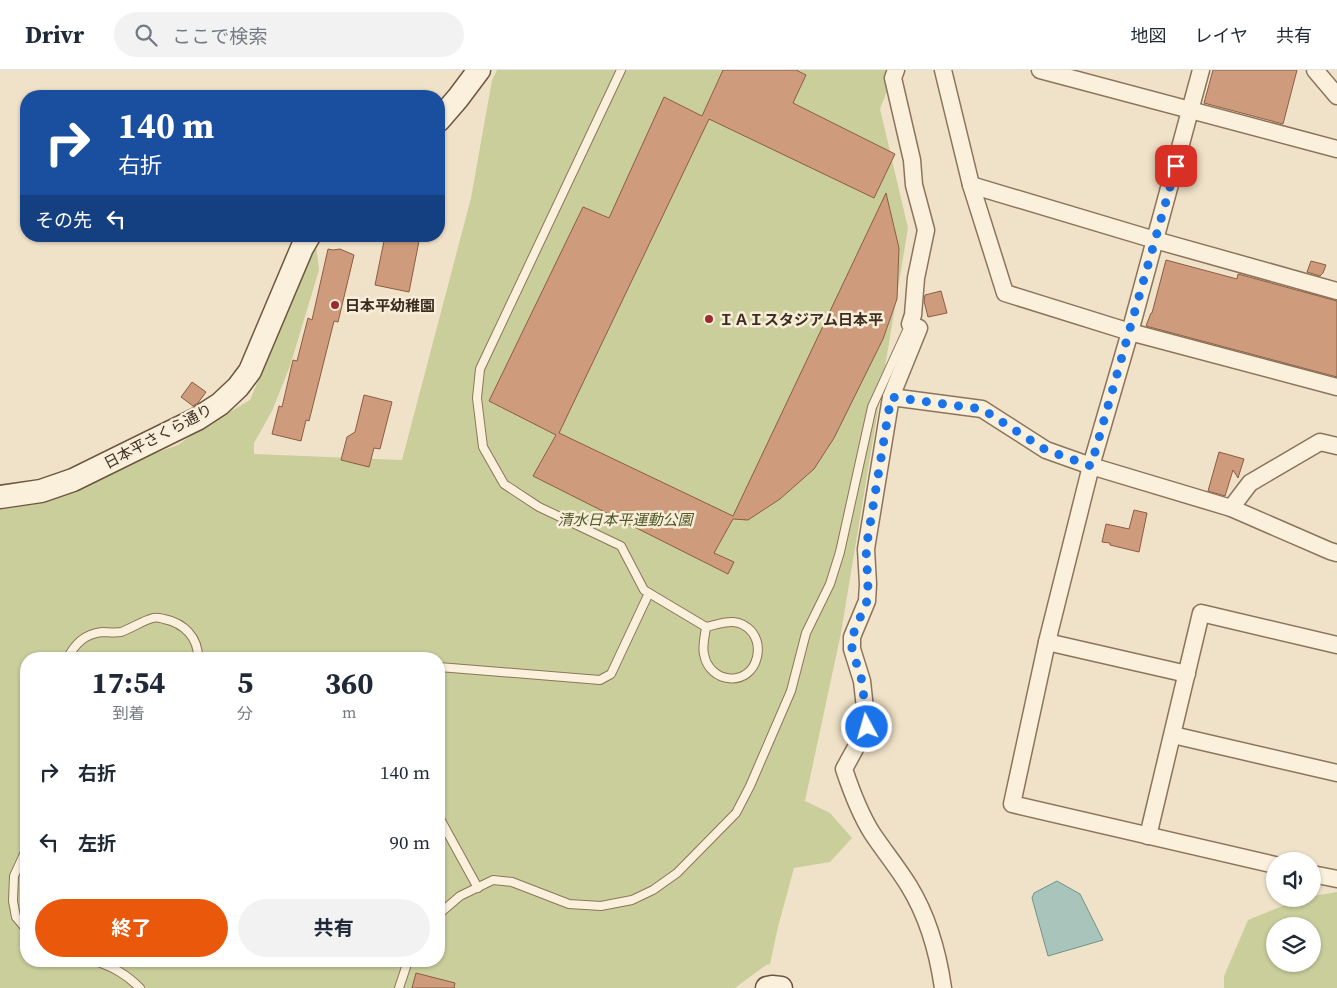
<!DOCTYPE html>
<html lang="ja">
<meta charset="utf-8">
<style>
body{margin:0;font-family:"Source Serif 4","Noto Sans JP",serif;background:#f2f2f3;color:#1f2937;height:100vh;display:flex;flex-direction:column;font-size:19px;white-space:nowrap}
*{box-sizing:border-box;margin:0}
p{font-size:16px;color:#747a83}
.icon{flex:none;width:28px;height:28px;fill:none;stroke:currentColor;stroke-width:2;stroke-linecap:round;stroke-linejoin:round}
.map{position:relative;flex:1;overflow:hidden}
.panel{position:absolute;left:20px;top:582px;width:425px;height:315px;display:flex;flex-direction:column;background:#fff;border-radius:20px;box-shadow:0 1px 4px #0004}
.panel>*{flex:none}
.top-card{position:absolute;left:20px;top:20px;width:425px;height:152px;border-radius:20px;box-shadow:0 1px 4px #0004;background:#1a4fa0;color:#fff;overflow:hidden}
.controls{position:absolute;left:1266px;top:782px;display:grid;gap:10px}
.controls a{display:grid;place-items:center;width:55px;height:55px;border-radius:50%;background:#fff;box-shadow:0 1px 4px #0004;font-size:25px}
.pin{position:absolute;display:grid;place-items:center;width:42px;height:42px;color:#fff;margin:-21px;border-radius:10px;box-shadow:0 2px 8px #0006}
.me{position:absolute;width:55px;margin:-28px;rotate:354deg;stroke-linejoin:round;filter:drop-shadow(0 0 4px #0008)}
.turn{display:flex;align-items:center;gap:18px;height:105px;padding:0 15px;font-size:22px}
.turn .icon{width:65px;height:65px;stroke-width:2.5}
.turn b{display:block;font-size:35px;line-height:42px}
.then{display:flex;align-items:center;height:48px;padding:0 15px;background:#0003;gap:10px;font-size:19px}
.eta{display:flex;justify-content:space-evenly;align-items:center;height:85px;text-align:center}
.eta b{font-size:30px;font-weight:700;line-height:35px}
.action{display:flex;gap:10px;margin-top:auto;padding:10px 15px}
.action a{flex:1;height:58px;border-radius:30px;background:#ea580c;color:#fff;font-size:20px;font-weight:700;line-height:58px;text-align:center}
.action a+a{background:#f2f2f3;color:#1f2937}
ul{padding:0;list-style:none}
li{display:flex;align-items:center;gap:15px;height:70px;padding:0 15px}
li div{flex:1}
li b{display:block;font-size:19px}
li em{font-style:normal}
header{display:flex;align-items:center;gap:30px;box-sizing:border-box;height:70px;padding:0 25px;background:#fff;border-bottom:1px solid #e0e1e3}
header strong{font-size:24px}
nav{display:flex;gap:28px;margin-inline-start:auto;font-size:18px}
.search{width:350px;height:45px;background:#f2f2f3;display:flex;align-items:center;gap:12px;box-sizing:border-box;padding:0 18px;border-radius:28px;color:#747a83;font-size:19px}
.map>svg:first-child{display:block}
</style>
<header>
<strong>Drivr</strong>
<div class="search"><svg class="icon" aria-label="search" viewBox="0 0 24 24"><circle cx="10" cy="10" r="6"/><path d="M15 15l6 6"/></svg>ここで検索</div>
<nav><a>地図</a><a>レイヤ</a><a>共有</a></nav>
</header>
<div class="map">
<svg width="1337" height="918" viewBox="0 0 1337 918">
<rect width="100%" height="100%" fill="#f0e2c8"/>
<g fill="#cace9b" fill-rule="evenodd">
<path d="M 497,0 L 895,0 L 880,39 L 890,81 L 895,84 L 892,90 L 908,158 L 841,563 L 805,731 L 830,743 L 852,768 L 830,792 L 794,798 L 778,857 L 770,894 L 766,895 L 735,918 L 0,918 L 0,438 L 178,375 L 196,362 L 250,330 L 265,295 L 289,224 L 316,175 L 319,200 L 290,296 L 272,341 L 254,373 L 254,384 L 402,390 L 471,128 L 492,10 ZM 26,589 L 439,589 L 439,891 L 26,891 Z"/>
<path d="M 1337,822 L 1337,918 L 1224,918 L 1224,906 L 1248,850 L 1300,829 L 1312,829 L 1313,826 ZM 1275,856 L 1312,856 L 1312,894 L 1275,894 Z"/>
</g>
<path fill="#a9c4bb" stroke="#6f9388" d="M 1057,811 L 1080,824 L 1103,870 L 1048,886 L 1032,828 L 1034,823 Z"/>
<g fill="#ce9c7d" stroke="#8c5c41">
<path d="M 723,0 L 796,0 L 806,5 L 793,33 L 895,84 L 874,128 L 709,49 L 559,363 L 733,446 L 886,123 L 899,178 L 897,229 L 883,269 L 834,368 L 814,399 L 780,429 L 748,450 L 733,449 L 714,483 L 734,492 L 728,504 L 533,406 L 556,365 L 489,331 L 583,137 L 609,148 L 664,27 L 702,46 Z"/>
<path d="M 1213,0 L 1297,0 L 1283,54 L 1204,33 Z"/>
<path d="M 385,166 L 420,166 L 409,222 L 375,215 Z"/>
<path d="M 328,179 L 333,180 L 340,179 L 354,185 L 338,252 L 334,251 L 309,351 L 306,350 L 301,371 L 272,364 L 279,336 L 282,337 L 293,290 L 297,291 L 308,248 L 312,250 Z"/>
<path d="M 1166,190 L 1237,209 L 1238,204 L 1337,231 L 1337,307 L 1146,256 L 1151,243 L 1152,243 Z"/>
<path d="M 1311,191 L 1326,195 L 1323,203 L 1320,206 L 1307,202 Z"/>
<path d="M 941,221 L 947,243 L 928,247 L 924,231 L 925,225 Z"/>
<path d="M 192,312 L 206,322 L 198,333 L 193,336 L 181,327 Z"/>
<path d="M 364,325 L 392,332 L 380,379 L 374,378 L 369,397 L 341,390 L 347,367 L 355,362 Z"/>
<path d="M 1219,382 L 1244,389 L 1238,408 L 1233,400 L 1225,426 L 1208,421 Z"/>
<path d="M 1134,440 L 1147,443 L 1139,482 L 1110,475 L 1110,473 L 1102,472 L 1106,454 L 1129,459 Z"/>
<path d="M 416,903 L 455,913 L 454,918 L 412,918 Z"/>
</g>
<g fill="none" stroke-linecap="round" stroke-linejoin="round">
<g stroke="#8c745c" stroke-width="10">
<g id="lane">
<path d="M 621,0 L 480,299 L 477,328 L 483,377 L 504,414 L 539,437 L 621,476 L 644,520 L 706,557 C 723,553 738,546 752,562 C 758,570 759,578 757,587 C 750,618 709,614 704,584 C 702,576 705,566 706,557"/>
<path d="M 67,589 C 75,574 84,564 102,562 C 108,562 115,563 121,562 C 132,558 142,551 153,548 C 156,547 160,548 164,549 C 184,553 199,568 198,589"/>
<path d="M 439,597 L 600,610 L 611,604 L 649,523"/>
<path d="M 439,747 L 478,818"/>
<path d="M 26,780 L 14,806 L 13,831 L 16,847 L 26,859"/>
<path d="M 439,844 L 460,826 L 493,810 L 512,812 L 569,834 L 601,836 L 632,830 L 653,820 L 677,803 L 736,743 L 750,716 L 791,621 L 806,563 L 830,514 L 840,482 L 872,337 L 910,254"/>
<path d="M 95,891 C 113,897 126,904 140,918"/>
<path d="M 399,918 L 408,891"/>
</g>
</g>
<g stroke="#8c745c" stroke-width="19">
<g id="street">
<path d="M 896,0 L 893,8 L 912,90 L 914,115 L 926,160 L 916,208 L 913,245 L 910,254 L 919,258 L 891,327 L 866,479 L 868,514 L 867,531 L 852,567 L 852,579 L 862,611 L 867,657 L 844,699 C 851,720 860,744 872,763 C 884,781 898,798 909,816 C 928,847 938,883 943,918"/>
<path d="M 943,0 L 971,115 L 1005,223 L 1130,262 L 1337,317"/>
<path d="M 1040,0 L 1337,79"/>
<path d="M 1201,0 L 1130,262 L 1091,396 L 1047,572 L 1012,734 L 1275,795"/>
<path d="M 1315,0 L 1337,26"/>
<path d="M 971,115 L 1155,170 L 1337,221"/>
<path d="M 891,327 L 982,339 L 1046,380 L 1091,396 L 1231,438 L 1330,481 L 1337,483"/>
<path d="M 1231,438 L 1250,413 L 1320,372 L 1337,376"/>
<path d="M 1047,572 L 1187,604"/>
<path d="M 1173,665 L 1337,703"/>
<path d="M 1148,766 L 1201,543 L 1337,575"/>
<path d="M 1312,804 L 1337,809"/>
</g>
</g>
<g stroke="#6e553f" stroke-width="25">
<g id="secondary">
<path d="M 439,50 L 458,28 L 479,0"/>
<path d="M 0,427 L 41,421 L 73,410 L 197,349 L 220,334 L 238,317 L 250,301 L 302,178 L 309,166"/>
<path d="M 767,918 L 772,917 L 781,918"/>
</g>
</g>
<use href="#lane" stroke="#faf0dc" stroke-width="8"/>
<use href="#street" stroke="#faf0dc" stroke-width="16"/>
<use href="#secondary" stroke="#faf0dc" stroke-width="22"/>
</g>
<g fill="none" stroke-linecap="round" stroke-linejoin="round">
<path stroke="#1a73e8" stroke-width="9" stroke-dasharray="0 16.2" d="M 867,657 L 862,611 L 852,579 L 852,567 L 867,531 L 868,514 L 866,479 L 891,327 L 982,339 L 1046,380 L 1091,396 L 1176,96"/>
</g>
<g fill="#9d2a2f" stroke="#f7edd8" stroke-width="2">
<circle cx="335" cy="235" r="5"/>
<circle cx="709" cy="249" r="5"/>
</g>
<g text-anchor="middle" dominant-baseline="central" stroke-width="5" stroke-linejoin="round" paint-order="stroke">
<g font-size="15" font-weight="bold" fill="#3c2d20" stroke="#f7edd8" text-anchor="start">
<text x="345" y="235">日本平幼稚園</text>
<text x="719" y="249">ＩＡＩスタジアム日本平</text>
</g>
<g font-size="15" fill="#3c2d20" stroke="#f7edd8">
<text transform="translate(158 366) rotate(-28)">日本平さくら通り</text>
</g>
<g font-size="15" font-style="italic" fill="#4e5926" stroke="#f7edd8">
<text x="625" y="449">清水日本平運動公園</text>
</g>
</g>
</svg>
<div class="controls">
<a><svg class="icon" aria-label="sound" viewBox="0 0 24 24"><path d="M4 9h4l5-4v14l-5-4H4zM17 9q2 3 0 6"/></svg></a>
<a><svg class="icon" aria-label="layers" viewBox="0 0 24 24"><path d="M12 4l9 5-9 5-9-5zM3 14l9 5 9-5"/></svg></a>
</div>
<div class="pin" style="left:1176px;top:96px;background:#d93025"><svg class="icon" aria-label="arrive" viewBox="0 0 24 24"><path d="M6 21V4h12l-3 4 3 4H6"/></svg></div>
<svg class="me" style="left:867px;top:657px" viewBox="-20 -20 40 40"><circle r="17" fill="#1a73e8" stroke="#fff" stroke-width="3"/><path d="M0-11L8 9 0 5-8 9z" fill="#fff"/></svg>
<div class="top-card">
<div class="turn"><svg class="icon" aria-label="right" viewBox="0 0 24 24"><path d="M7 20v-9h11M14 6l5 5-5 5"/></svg><div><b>140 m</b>右折</div></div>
<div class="then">その先<svg class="icon" aria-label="left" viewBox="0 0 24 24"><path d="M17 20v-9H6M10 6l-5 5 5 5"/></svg></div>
</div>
<section class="panel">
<div class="eta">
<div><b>17:54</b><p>到着</p></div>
<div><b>5</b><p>分</p></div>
<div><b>360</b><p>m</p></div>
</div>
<ul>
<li><svg class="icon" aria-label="right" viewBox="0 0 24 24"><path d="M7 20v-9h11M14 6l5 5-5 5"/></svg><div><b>右折</b></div><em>140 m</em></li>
<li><svg class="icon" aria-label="left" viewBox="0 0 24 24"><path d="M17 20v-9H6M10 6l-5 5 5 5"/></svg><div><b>左折</b></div><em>90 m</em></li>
</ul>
<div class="action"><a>終了</a><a>共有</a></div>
</section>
</div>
